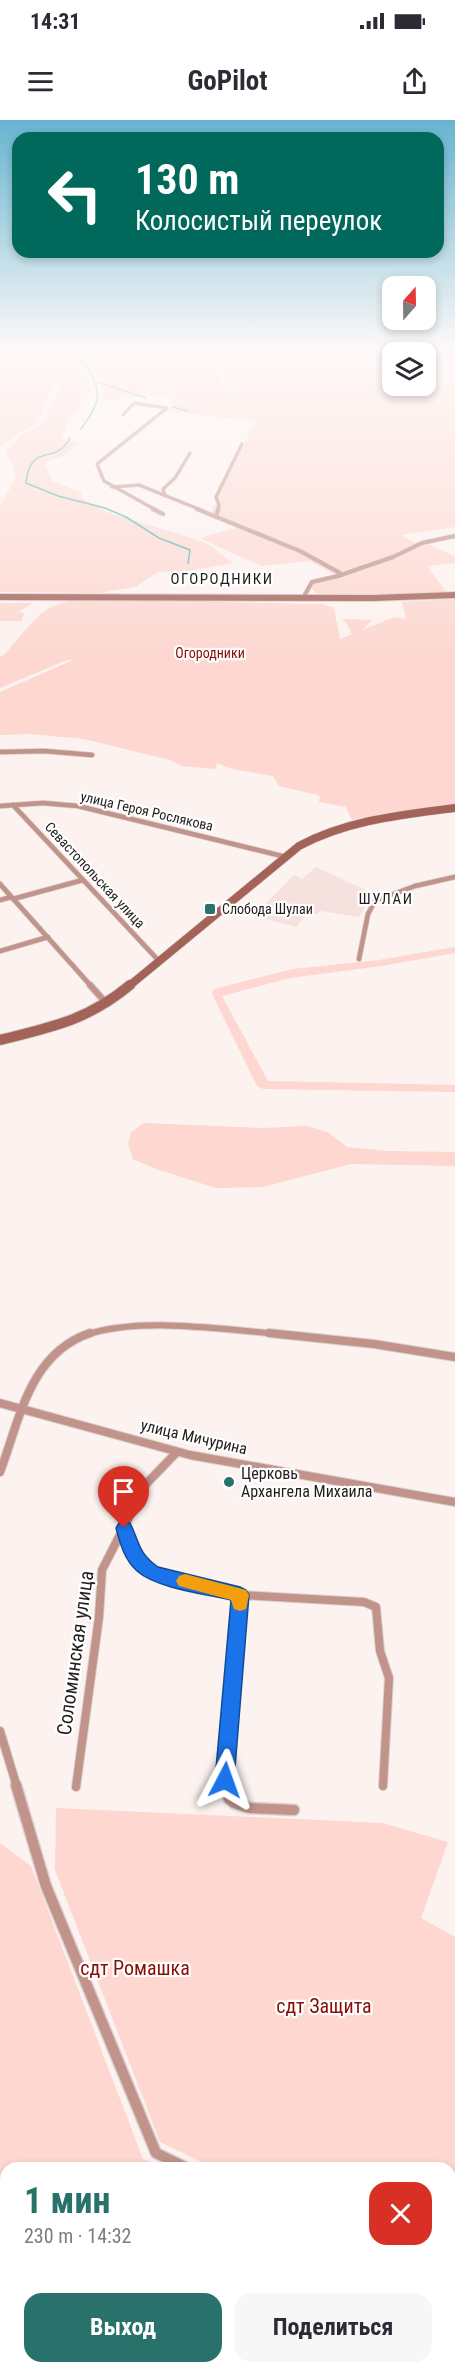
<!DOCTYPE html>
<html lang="ru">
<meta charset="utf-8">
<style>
body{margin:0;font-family:"Roboto Condensed",sans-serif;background:#f7f7f7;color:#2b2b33;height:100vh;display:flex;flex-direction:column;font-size:22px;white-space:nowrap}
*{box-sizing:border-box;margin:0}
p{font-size:20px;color:#7c7c81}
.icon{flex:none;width:33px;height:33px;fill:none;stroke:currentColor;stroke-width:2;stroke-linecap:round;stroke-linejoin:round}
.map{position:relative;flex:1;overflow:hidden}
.side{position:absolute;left:0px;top:2042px;width:456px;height:212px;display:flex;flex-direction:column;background:#fff;border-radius:18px 18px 0 0;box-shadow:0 3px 9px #0003}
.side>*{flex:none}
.banner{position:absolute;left:12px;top:12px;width:432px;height:126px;border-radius:18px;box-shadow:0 3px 9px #0003;background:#00695c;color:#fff;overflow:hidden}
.needle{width:39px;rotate:20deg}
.buttons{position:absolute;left:382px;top:156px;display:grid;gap:12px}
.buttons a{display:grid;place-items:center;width:54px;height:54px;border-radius:12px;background:#fff;box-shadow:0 3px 9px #0003;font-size:30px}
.pin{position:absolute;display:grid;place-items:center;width:51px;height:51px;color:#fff;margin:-62px -26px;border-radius:50% 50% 50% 0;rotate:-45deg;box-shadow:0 0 6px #0007}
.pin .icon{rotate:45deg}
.me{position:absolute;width:66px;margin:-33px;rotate:4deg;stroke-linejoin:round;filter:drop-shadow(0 0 4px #0008)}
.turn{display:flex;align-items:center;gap:21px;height:126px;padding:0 24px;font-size:27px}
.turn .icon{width:78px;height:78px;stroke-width:2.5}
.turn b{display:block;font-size:42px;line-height:51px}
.round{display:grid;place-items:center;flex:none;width:63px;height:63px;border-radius:18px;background:#f7f7f7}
.summary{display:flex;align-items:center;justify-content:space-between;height:102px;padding:0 24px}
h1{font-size:36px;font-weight:700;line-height:45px;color:#29726b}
.action{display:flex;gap:12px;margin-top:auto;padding:12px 24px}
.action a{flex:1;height:69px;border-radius:18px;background:#29726b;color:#fff;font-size:24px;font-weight:700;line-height:69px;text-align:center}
.action a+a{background:#f7f7f7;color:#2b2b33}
.status{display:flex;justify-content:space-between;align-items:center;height:42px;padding:0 30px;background:#fff;direction:ltr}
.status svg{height:16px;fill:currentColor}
header{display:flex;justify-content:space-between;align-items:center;height:78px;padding:0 24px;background:#fff;font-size:27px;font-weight:700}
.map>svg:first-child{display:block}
</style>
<div class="status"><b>14:31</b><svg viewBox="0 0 49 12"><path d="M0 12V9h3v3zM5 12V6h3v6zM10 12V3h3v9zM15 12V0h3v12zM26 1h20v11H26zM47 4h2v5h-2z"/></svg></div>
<header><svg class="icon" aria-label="menu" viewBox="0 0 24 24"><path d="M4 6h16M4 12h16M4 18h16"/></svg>GoPilot<svg class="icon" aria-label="share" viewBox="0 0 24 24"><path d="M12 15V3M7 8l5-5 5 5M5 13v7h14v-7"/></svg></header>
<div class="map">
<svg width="455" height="2252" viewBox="0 0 455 2252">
<rect width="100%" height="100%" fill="#fcf2f0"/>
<path fill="#f5e2df" d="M 316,747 L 374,774 L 359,797 L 320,791 L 317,794 L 306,793 L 297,807 L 253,796 L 294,755 L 302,759 Z"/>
<g fill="#fdd7d0">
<path d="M 0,230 L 71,230 L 85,259 L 95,267 L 69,297 L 62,317 L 62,319 L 80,322 L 64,336 L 45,342 L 51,360 L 81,373 L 83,379 C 92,382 99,389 108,392 C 139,403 171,410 203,422 C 215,427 223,437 234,443 L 188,451 L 158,452 L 135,467 L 99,473 L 0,472 L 0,386 L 16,358 L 10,339 L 6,333 L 21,315 L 47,301 L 49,291 L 60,268 L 42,261 L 52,267 L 38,303 L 22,311 L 0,327 Z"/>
<path d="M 80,230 L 197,230 L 224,265 L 231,266 L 204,230 L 320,230 L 297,239 L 393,254 L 393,266 L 426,266 L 426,260 L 455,265 L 455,407 L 401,415 L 415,423 L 425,422 L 455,437 L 455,443 L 427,446 L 447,473 L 424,475 L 317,475 L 311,467 L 316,462 L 336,455 L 309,441 L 261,446 L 200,418 L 243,406 L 211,392 L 255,301 L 168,291 L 172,281 L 169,276 C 146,274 125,280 102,280 C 104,261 98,253 84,241 L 85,232 Z"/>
<path d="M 187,478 L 219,482 L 322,484 L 334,488 L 340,519 L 352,514 L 347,504 L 342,500 L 344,499 L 372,500 L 362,510 L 394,497 L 406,499 L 402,482 L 455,479 L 455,684 L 352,700 L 346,687 L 319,682 L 320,677 L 318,675 L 279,666 L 273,656 L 232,649 L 217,643 L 216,649 L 182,646 L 170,640 L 84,619 L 30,614 L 0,615 L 0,572 L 73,540 L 67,540 L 0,568 L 0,536 L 4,535 C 14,524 37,494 49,488 C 84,469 147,483 187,478 Z"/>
<path d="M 0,483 L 33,483 L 18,492 L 24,493 L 22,501 L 0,501 Z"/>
<path d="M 455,827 L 455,833 L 382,846 L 290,858 L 222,876 L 268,961 L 455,965 L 455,972 L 263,969 L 257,966 L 212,874 L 214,869 L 293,849 L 379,840 Z"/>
<path d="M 144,1003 L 262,1008 L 307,1006 L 327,1012 L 347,1027 L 386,1031 L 455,1032 L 455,1046 L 351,1044 L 263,1067 L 216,1068 L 156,1049 L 133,1039 L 128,1024 L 131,1012 Z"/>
<path d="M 56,1688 L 382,1703 L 448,1722 L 421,1798 L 455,1817 L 455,2088 L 450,2100 L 450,2048 L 212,2047 L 160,2022 L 55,1750 Z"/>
<path d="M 0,1723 L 31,1746 L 143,2039 L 160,2047 L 6,2048 L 6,2247 L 258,2247 L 255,2252 L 0,2252 Z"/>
<path d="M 455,2139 L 455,2252 L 421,2252 L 416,2247 L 450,2247 L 450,2150 Z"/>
</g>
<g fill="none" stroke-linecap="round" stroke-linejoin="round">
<g stroke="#46b5ab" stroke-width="1.5">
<path d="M 72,230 C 84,240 100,263 97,280 C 95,290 87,300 81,309"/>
<path d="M 97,262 L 146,278"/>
<path d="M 173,287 L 188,291"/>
<path d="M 70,318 C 55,347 31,320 26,363 L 58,376 L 105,388 L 126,397 L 159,418 L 190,430 L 188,443"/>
</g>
<g stroke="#d9d0ce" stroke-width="4">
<g id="street-far5">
<path d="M 123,295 L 134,283 L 167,288 L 97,344 L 104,361 L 156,390"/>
<path d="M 112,367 L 139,365 L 201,390"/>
<path d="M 165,376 L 163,369 L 175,358 L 190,333"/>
<path d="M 218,390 L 219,385 L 216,377 L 242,324"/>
</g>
</g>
<g stroke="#d9d0ce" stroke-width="5">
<g id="street-far4">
<path d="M 153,389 L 163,394"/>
<path d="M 197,389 L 300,431 L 340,453 L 338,456 L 312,462 L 303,478"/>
<path d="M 216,397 L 218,389"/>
<path d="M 338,456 L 393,437 L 422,423 L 455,416"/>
</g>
</g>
<g stroke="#d9d0ce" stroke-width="6">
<g id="street-far3">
<path d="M 0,632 L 44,631 L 92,635"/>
<path d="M 13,685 L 159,841"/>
<path d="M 0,686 L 43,683 L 78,686 L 286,737"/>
<path d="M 0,764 L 91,866"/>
<path d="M 13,779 L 83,760"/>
<path d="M 0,780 L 11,777"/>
<path d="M 0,831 L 48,817"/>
<path d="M 359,839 L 368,794 L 375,781 L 415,766 L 455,757"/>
</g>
</g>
<g stroke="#d9d0ce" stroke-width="8">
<g id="street-far2">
<path d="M 90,865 L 107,884"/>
<path d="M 86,1215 C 141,1196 229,1210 288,1215"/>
</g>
</g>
<g stroke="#d9d0ce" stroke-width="10">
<g id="street-far1">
<path d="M 269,1213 L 374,1224 L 455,1237"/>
<path d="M 0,1283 L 190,1335 L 455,1382"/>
<path d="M 0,1352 C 20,1299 29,1234 90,1213"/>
<path d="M 124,1408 L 129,1427 L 141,1444 L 154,1453 L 241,1475 L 364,1482 L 376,1487 L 380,1531 L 389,1558 L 383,1666"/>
<path d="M 0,1611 L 17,1667"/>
<path d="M 76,1667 L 99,1497 L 102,1450 L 146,1364 L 177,1332"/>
<path d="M 225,1667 L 241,1475"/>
</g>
</g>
<g stroke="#d9d0ce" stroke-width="13">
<g id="street">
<path d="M 16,1665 L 46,1766 L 156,2033 L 187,2048"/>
<path d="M 225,1665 L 229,1679 L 234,1683 L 250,1688 L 294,1690"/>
<path d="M 334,2252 L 337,2247"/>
</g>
</g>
<g stroke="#d9d0ce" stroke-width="8">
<path id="secondary-far2" d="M 0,477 L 373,478 L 455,475"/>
</g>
<g stroke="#d9d0ce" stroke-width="9">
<path id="secondary-far1" d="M 129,866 L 299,726 C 348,700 401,695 455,688"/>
</g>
<g stroke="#d9d0ce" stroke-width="12">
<path id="secondary" d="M 0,920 C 52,907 88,900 130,865"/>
</g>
<use href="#street-far5" stroke="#c1938b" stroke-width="3"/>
<use href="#street-far4" stroke="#c1938b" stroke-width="4"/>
<use href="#street-far3" stroke="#c1938b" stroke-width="4.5"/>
<use href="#street-far2" stroke="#c1938b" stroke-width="6"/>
<use href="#street-far1" stroke="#c1938b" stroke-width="8"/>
<use href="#street" stroke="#c1938b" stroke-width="10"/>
<use href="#secondary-far2" stroke="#a46358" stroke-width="6"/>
<use href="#secondary-far1" stroke="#a46358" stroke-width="8"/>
<use href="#secondary" stroke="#a46358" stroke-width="10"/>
</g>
<linearGradient id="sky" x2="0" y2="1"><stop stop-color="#67b4d0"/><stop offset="0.42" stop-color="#fef9f8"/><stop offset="1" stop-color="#fef9f8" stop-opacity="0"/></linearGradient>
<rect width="455" height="545" fill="url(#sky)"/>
<path fill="#1a73e8" stroke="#114b97" stroke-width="1.5" d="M 124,1401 L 130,1403 C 140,1423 138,1433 158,1447 L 240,1467 L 246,1470 L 249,1475 L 234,1660 L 231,1666 L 225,1669 L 218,1666 L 215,1660 L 231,1480 C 205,1474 156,1468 137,1451 C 124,1439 120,1423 116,1408 L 119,1403 Z"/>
<path fill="#f59e0b" d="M 185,1454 L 246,1470 L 249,1475 L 246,1489 L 240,1491 L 234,1489 L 231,1480 L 179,1466 L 176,1461 L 179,1456 Z"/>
<g fill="#29726b" stroke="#fff" stroke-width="2">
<rect x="204" y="783" width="12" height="12" rx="3"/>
<circle cx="229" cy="1362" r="6"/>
</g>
<g text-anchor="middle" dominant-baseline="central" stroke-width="4.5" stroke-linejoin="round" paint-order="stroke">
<g font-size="14" fill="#880d03" stroke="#fff">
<text x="210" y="533">Огородники</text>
</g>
<g font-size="14" fill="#211d1c" stroke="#fff">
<text transform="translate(147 691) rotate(13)">улица Героя Рослякова</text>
<text transform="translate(95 755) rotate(47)">Севастопольская улица</text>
</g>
<g font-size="14" fill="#211d1c" stroke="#fff" text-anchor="start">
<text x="222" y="789">Слобода Шулаи</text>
</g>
<g font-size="15" letter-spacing="1.5" fill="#211d1c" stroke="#fff">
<text x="222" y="459">ОГОРОДНИКИ</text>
<text x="386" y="779">ШУЛАИ</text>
</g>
<g font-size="16" fill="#211d1c" stroke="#fff">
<text transform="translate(194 1317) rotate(13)">улица Мичурина</text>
</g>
<g font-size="16" fill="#211d1c" stroke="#fff" text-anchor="start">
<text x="241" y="1353">Церковь<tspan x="241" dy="18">Архангела Михаила</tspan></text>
</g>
<g font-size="20" fill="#211d1c" stroke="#fff">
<text transform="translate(75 1533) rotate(-82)">Соломинская улица</text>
</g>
<g font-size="20" fill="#880d03" stroke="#fff">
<text x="135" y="1848">сдт Ромашка</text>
<text x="324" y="1886">сдт Защита</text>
</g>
</g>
</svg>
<div class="buttons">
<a><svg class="needle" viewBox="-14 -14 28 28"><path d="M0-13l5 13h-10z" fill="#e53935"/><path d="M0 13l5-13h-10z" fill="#7c7c81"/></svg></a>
<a><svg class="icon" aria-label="layers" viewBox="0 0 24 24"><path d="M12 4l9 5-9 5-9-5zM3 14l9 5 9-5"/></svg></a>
</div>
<div class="pin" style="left:124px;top:1408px;background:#d93025"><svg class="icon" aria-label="arrive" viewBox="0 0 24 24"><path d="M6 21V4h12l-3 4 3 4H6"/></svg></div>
<svg class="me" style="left:225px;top:1660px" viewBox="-20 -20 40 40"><path d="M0-17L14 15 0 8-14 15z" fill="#1a73e8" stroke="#fff" stroke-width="4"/></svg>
<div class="banner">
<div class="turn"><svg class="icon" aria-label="left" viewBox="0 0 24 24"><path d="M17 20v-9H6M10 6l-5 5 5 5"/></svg><div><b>130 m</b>Колосистый переулок</div></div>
</div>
<section class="side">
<div class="summary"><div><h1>1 мин</h1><p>230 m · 14:32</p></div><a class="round" style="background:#d93025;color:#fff"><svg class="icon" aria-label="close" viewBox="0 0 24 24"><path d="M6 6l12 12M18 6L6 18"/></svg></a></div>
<div class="action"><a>Выход</a><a>Поделиться</a></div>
</section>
</div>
